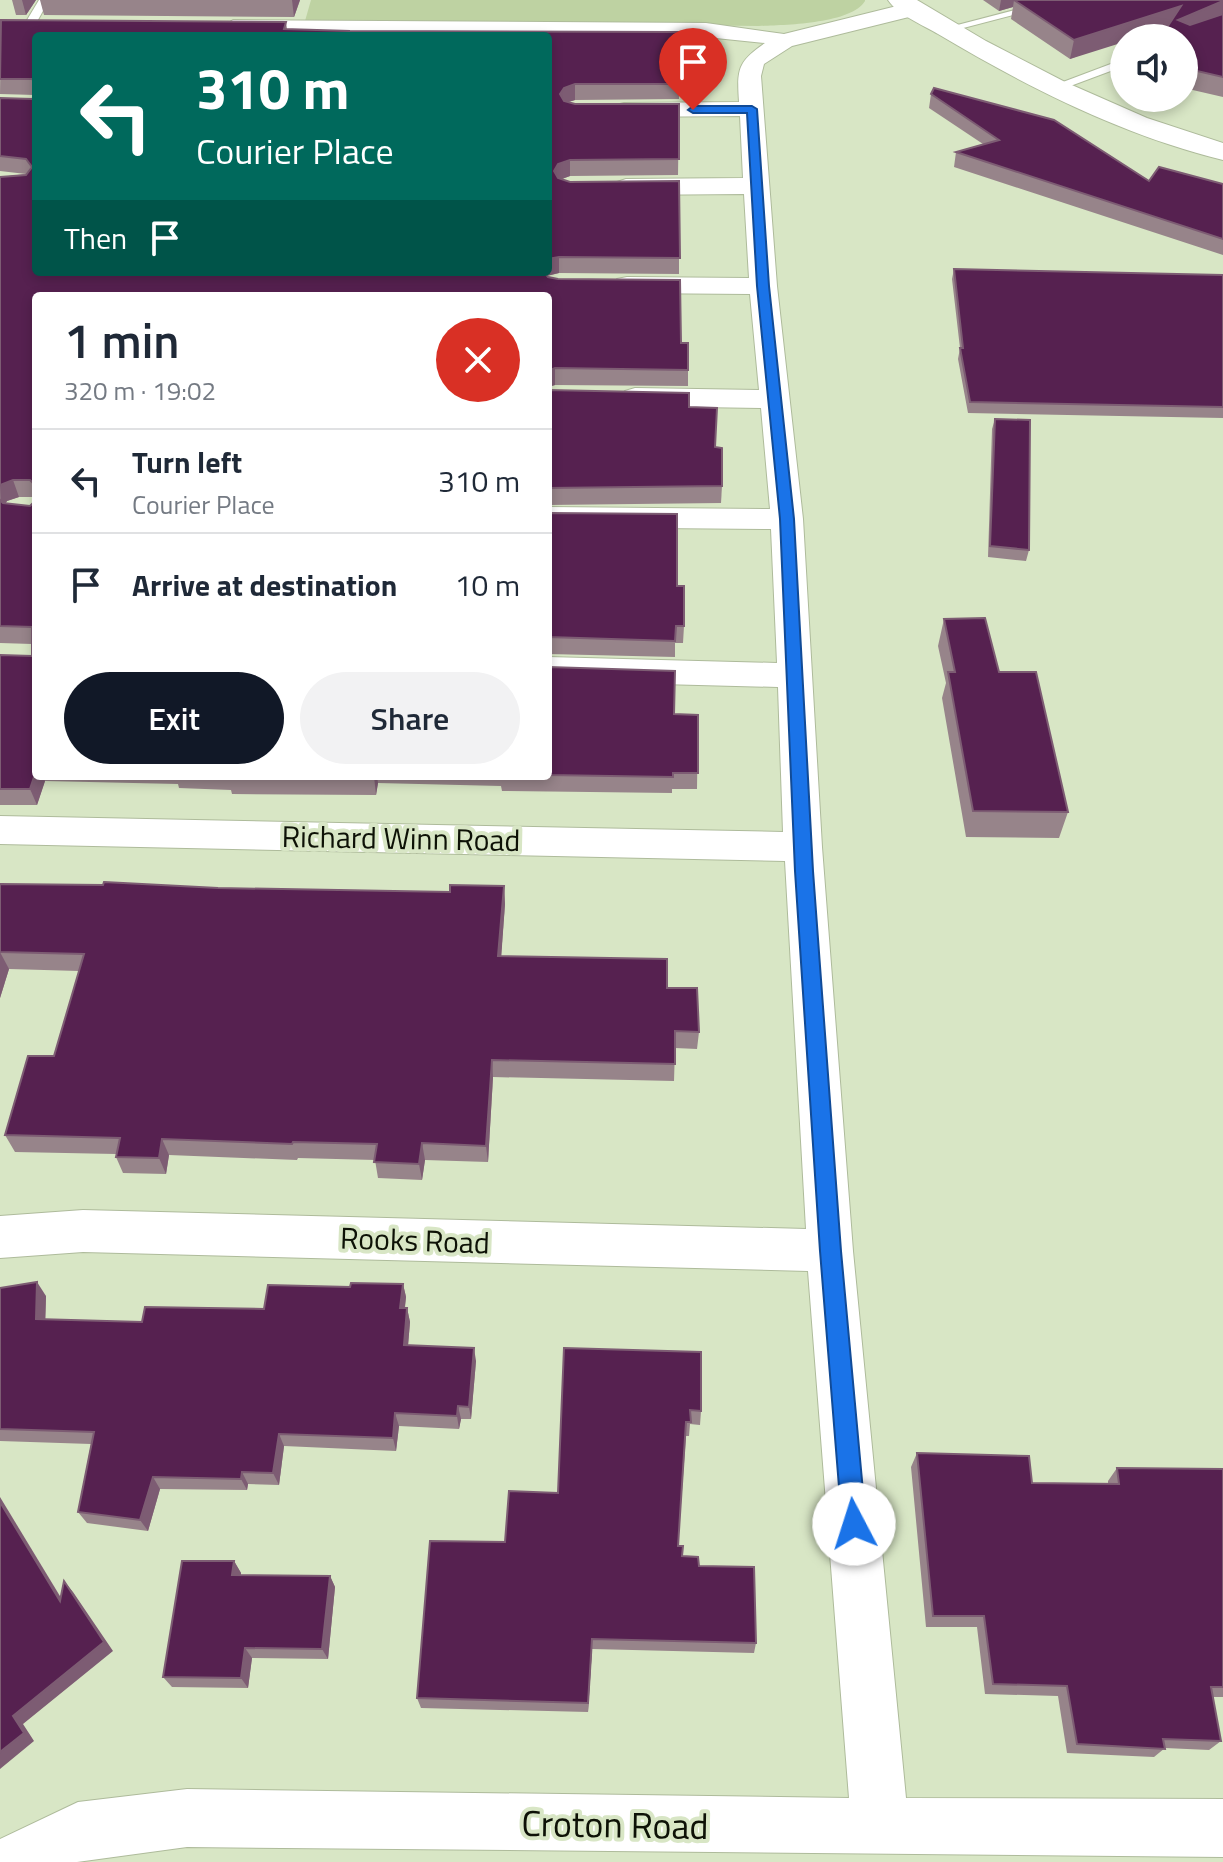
<!DOCTYPE html>
<meta charset="utf-8">
<style>
body{margin:0;font-family:"Titillium Web",sans-serif;background:#f2f2f3;color:#1f2937;height:100vh;display:flex;flex-direction:column;font-size:30px;white-space:nowrap}
*{box-sizing:border-box;margin:0}
p{font-size:26px;color:#747a83}
.icon{flex:none;width:44px;height:44px;fill:none;stroke:currentColor;stroke-width:2;stroke-linecap:round;stroke-linejoin:round}
.map{position:relative;flex:1;overflow:hidden}
.panel{position:absolute;left:32px;top:292px;width:520px;height:488px;display:flex;flex-direction:column;background:#fff;border-radius:8px;box-shadow:0 4px 12px #0003}
.panel>*{flex:none}
.guide{position:absolute;left:32px;top:32px;width:520px;height:244px;border-radius:8px;box-shadow:0 4px 12px #0003;background:#00695c;color:#fff;overflow:hidden}
.fabs{position:absolute;left:1110px;top:24px;display:grid;gap:16px}
.fabs a{display:grid;place-items:center;width:88px;height:88px;border-radius:50%;background:#fff;box-shadow:0 4px 12px #0003;font-size:40px}
.pin{position:absolute;display:grid;place-items:center;width:68px;height:68px;color:#fff;margin:-82px -34px;border-radius:50% 50% 50% 0;rotate:-45deg;box-shadow:0 0 8px #0007}
.pin .icon{rotate:45deg}
.me{position:absolute;width:88px;margin:-44px;rotate:355deg;stroke-linejoin:round;filter:drop-shadow(0 0 6px #0008)}
.turn{display:flex;align-items:center;gap:28px;height:168px;padding:0 32px;font-size:36px}
.turn .icon{width:104px;height:104px;stroke-width:2.5}
.turn b{display:block;font-size:56px;line-height:68px}
.then{display:flex;align-items:center;height:76px;padding:0 32px;background:#0003;gap:16px;font-size:30px}
.round{display:grid;place-items:center;flex:none;width:84px;height:84px;border-radius:42px;background:#f2f2f3}
.headline{display:flex;align-items:center;justify-content:space-between;height:136px;padding:0 32px}
h1{font-size:48px;font-weight:600;line-height:60px}
.cta{display:flex;gap:16px;margin-top:auto;padding:16px 32px}
.cta a{flex:1;height:92px;border-radius:48px;background:#111827;color:#fff;font-size:32px;font-weight:600;line-height:92px;text-align:center}
.cta a+a{background:#f2f2f3;color:#1f2937}
ul{padding:0;list-style:none}
li{display:flex;align-items:center;gap:24px;height:104px;padding:0 32px;border-top:2px solid #e0e1e3}
li div{flex:1}
li b{display:block;font-size:30px}
li em{font-style:normal}
.map>svg:first-child{display:block}
</style>
<div class="map">
<svg width="1223" height="1862" viewBox="0 0 1223 1862">
<rect width="100%" height="100%" fill="#d8e6c5"/>
<path fill="#bed2a2" d="M 311,0 L 865,0 L 865,1 C 851,24 784,25 759,26 L 305,21 Z"/>
<g fill="none" stroke-linecap="round" stroke-linejoin="round">
<g stroke="#aebb9b" stroke-width="2">
<g id="service">
<path d="M 39,0 L 49,0 L 34,27 L 26,27 L 24,25 Z"/>
<path d="M 1053,0 L 1071,0 L 948,32 L 942,29 Z"/>
<path d="M 1124,59 L 1124,66 L 1057,91 L 1047,88 Z"/>
</g>
</g>
<g stroke="#aebb9b" stroke-width="2">
<path id="minor" d="M 913,2 L 921,4 L 924,9 L 921,14 L 792,46 L 764,64 L 761,76 L 777,286 L 803,519 L 822,847 L 853,1251 L 906,1798 L 1223,1799 L 1223,1857 L 187,1847 L 77,1862 L 0,1862 L 0,1839 L 78,1802 L 187,1789 L 849,1798 L 808,1271 L 83,1252 L 0,1258 L 0,1216 L 83,1210 L 806,1229 L 785,861 L 0,844 L 0,816 L 783,832 L 778,687 L 548,681 L 548,657 L 777,663 L 771,529 L 548,527 L 548,507 L 770,509 L 761,408 L 635,406 L 625,403 L 620,397 L 625,391 L 635,388 L 759,390 L 750,294 L 627,293 L 617,291 L 613,285 L 617,279 L 627,277 L 749,278 L 744,194 L 626,195 L 617,192 L 613,187 L 617,182 L 626,179 L 743,178 L 740,116 L 624,117 L 616,115 L 612,110 L 616,105 L 624,103 L 739,102 C 737,70 737,62 765,43 L 706,37 L 233,34 L 222,27 L 233,20 L 706,23 L 784,34 Z"/>
</g>
<g stroke="#aebb9b" stroke-width="2">
<path id="tertiary" d="M 888,0 L 917,0 L 986,41 L 1065,82 L 1147,118 L 1223,143 L 1223,160 C 1122,135 1027,87 938,34 C 923,25 898,15 888,0 Z"/>
</g>
<use href="#service" fill="#fff" fill-rule="evenodd"/>
<use href="#minor" fill="#fff" fill-rule="evenodd"/>
<use href="#tertiary" fill="#fff" fill-rule="evenodd"/>
</g>
<g fill="#97848a" fill-rule="evenodd">
<path d="M 12,0 L 36,0 L 26,15 L 16,15 Z"/>
<path d="M 40,0 L 300,0 L 294,17 L 44,15 Z"/>
<path d="M 983,0 L 1223,0 L 1223,97 L 1184,88 L 1184,38 L 1166,28 L 1135,38 L 1124,38 L 1070,59 L 1011,19 L 1013,7 L 999,11 Z"/>
<path d="M 1,20 L 286,22 L 287,29 L 350,31 L 678,32 L 679,99 L 575,100 L 568,102 L 575,104 L 679,104 L 678,175 L 570,176 L 562,179 L 570,182 L 679,181 L 679,274 L 559,273 L 547,276 L 558,279 L 680,280 L 681,343 L 688,343 L 688,386 L 555,385 L 548,387 L 548,296 L 36,296 L 36,776 L 548,776 L 548,667 L 675,671 L 674,714 L 698,715 L 697,789 L 672,789 L 672,793 L 502,791 L 501,786 L 378,783 L 376,795 L 232,794 L 231,790 L 179,788 L 178,784 L 45,781 L 37,805 L 0,805 L 0,655 L 32,656 L 32,644 L 0,643 L 0,177 L 26,174 L 0,171 L 0,98 L 32,99 L 35,96 L 35,95 L 0,94 ZM 36,36 L 548,36 L 548,272 L 348,272 L 434,273 L 433,275 L 36,272 ZM 19,497 L 33,497 L 33,503 L 30,506 L 5,504 L 7,501 Z"/>
<path d="M 931,94 L 1149,181 L 1223,184 L 1223,255 L 954,167 L 956,152 L 983,144 L 929,108 Z"/>
<path d="M 954,269 L 1223,275 L 1223,418 L 968,413 L 958,359 L 960,348 L 952,279 Z"/>
<path d="M 548,390 L 689,407 L 715,447 L 722,486 L 721,503 L 548,505 Z"/>
<path d="M 995,419 L 1029,550 L 1026,561 L 988,557 L 992,429 Z"/>
<path d="M 548,513 L 677,586 L 684,626 L 683,643 L 675,643 L 675,657 L 548,654 Z"/>
<path d="M 944,619 L 999,672 L 1068,812 L 1059,838 L 966,837 L 942,698 L 946,683 L 938,646 Z"/>
<path d="M 0,884 L 450,892 L 504,886 L 505,904 L 501,956 L 667,988 L 699,1032 L 697,1049 L 675,1048 L 674,1081 L 493,1077 L 488,1162 L 425,1160 L 422,1180 L 378,1178 L 375,1160 L 298,1158 L 297,1160 L 169,1155 L 166,1174 L 123,1173 L 116,1157 L 116,1154 L 15,1152 L 5,1135 L 54,1056 L 79,971 L 9,969 L 0,998 Z"/>
<path d="M 403,1284 L 406,1297 L 405,1308 L 407,1308 L 410,1322 L 408,1345 L 476,1361 L 471,1419 L 461,1419 L 459,1429 L 399,1426 L 396,1451 L 284,1446 L 279,1485 L 248,1484 L 247,1490 L 160,1489 L 148,1531 L 87,1523 L 78,1512 L 91,1444 L 0,1441 L 0,1288 L 46,1296 L 45,1320 L 142,1322 L 264,1309 L 350,1287 Z"/>
<path d="M 564,1348 L 701,1411 L 700,1425 L 690,1424 L 689,1436 L 686,1436 L 678,1546 L 682,1556 L 699,1566 L 756,1643 L 754,1653 L 592,1649 L 588,1712 L 421,1708 L 417,1698 L 505,1542 L 558,1493 Z"/>
<path d="M 917,1453 L 1032,1483 L 1108,1484 L 1108,1481 L 1117,1468 L 1223,1469 L 1223,1697 L 1213,1697 L 1221,1741 L 1209,1750 L 1165,1748 L 1154,1757 L 1067,1753 L 1058,1696 L 985,1694 L 977,1627 L 926,1627 L 911,1467 Z"/>
<path d="M 234,1561 L 241,1573 L 241,1575 L 330,1576 L 335,1587 L 328,1659 L 252,1658 L 248,1688 L 172,1687 L 163,1677 Z"/>
</g>
<g fill="#7d5c73">
<path d="M 22,0 L 36,0 L 26,15 Z"/>
<path d="M 292,0 L 300,0 L 294,17 Z"/>
<path d="M 1001,0 L 1041,0 L 1014,0 L 1013,7 L 999,11 Z"/>
<path d="M 1223,1 L 1223,15 L 1174,38 L 1178,20 Z"/>
<path d="M 1181,6 L 1176,25 L 1135,38 L 1124,38 L 1124,42 L 1070,59 L 1074,40 Z"/>
<path d="M 575,84 L 575,100 L 565,103 L 560,94 L 564,88 Z"/>
<path d="M 570,160 L 570,176 L 559,180 L 554,171 L 558,164 Z"/>
<path d="M 559,257 L 559,273 L 546,276 L 542,272 L 548,272 L 548,259 Z"/>
<path d="M 555,368 L 555,385 L 548,387 L 548,371 Z"/>
<path d="M 13,480 L 19,497 L 7,501 L 1,510 L 0,485 Z"/>
<path d="M 36,771 L 36,776 L 43,776 L 45,781 L 37,805 L 30,789 Z"/>
<path d="M 374,776 L 377,776 L 378,783 L 376,795 Z"/>
<path d="M 504,886 L 505,904 L 500,974 L 498,956 Z"/>
<path d="M 0,952 L 9,969 L 0,998 Z"/>
<path d="M 492,1060 L 493,1077 L 488,1162 L 486,1146 Z"/>
<path d="M 162,1139 L 169,1155 L 166,1174 L 159,1158 Z"/>
<path d="M 422,1143 L 425,1160 L 422,1180 L 419,1164 Z"/>
<path d="M 37,1282 L 46,1296 L 45,1333 L 36,1319 Z"/>
<path d="M 403,1284 L 406,1297 L 403,1321 L 400,1308 Z"/>
<path d="M 407,1308 L 410,1322 L 407,1358 L 404,1345 Z"/>
<path d="M 474,1348 L 476,1361 L 471,1419 L 469,1407 Z"/>
<path d="M 458,1406 L 461,1419 L 459,1429 L 457,1416 Z"/>
<path d="M 395,1413 L 399,1426 L 396,1451 L 393,1438 Z"/>
<path d="M 279,1434 L 284,1446 L 279,1485 L 273,1473 Z"/>
<path d="M 242,1472 L 248,1484 L 247,1490 L 241,1479 Z"/>
<path d="M 153,1477 L 160,1489 L 148,1531 L 140,1520 Z"/>
<path d="M 0,1497 L 69,1611 L 60,1601 L 0,1502 Z"/>
<path d="M 234,1561 L 241,1573 L 239,1587 L 232,1575 Z"/>
<path d="M 330,1576 L 335,1587 L 328,1659 L 322,1649 Z"/>
<path d="M 64,1581 L 73,1592 L 113,1651 L 23,1724 L 34,1741 L 0,1769 L 0,1752 L 13,1716 L 104,1642 Z"/>
<path d="M 592,1639 L 592,1649 L 588,1712 L 588,1703 Z"/>
<path d="M 245,1648 L 252,1658 L 248,1688 L 241,1678 Z"/>
</g>
<g fill="#562150" stroke="#7d5c73" stroke-width="2">
<path d="M 1014,0 L 1223,0 L 1223,1 L 1178,20 L 1190,25 L 1223,14 L 1223,77 L 1184,68 L 1184,38 L 1160,38 L 1181,6 L 1074,40 Z"/>
<path d="M 1,20 L 286,22 L 284,29 L 350,31 L 678,32 L 679,84 L 575,84 L 564,88 L 560,94 L 564,101 L 575,104 L 679,104 L 679,159 L 570,160 L 558,164 L 554,171 L 558,178 L 570,182 L 679,181 L 680,258 L 559,257 L 548,259 L 548,36 L 36,36 L 36,272 L 433,275 L 434,272 L 544,272 L 548,277 L 558,279 L 680,280 L 681,343 L 688,343 L 688,370 L 555,368 L 548,371 L 548,296 L 36,296 L 36,771 L 30,789 L 0,789 L 0,655 L 32,656 L 32,627 L 0,626 L 0,500 L 3,503 L 30,506 L 33,503 L 33,483 L 30,480 L 13,480 L 0,485 L 0,177 L 26,175 L 32,167 L 26,159 L 0,156 L 0,98 L 32,99 L 35,96 L 35,82 L 32,79 L 0,79 Z"/>
<path d="M 934,88 L 1054,120 L 1149,181 L 1159,167 L 1223,184 L 1223,239 L 956,152 L 999,140 L 931,94 Z"/>
<path d="M 954,269 L 1223,275 L 1223,407 L 970,402 L 960,348 L 963,348 Z"/>
<path d="M 548,390 L 689,393 L 689,407 L 717,408 L 715,447 L 722,448 L 722,486 L 548,488 Z"/>
<path d="M 995,419 L 1030,420 L 1029,550 L 990,546 Z"/>
<path d="M 548,513 L 677,514 L 677,586 L 684,586 L 684,626 L 676,626 L 675,641 L 548,637 Z"/>
<path d="M 985,618 L 999,672 L 1036,672 L 1068,812 L 973,811 L 948,672 L 955,672 L 944,619 Z"/>
<path d="M 548,667 L 675,671 L 674,714 L 698,715 L 698,773 L 673,773 L 673,777 L 548,775 Z"/>
<path d="M 227,776 L 374,776 L 373,778 L 227,777 Z"/>
<path d="M 104,882 L 218,888 L 450,892 L 450,885 L 504,886 L 498,956 L 667,959 L 667,988 L 697,988 L 699,1032 L 675,1031 L 675,1064 L 492,1060 L 486,1146 L 422,1143 L 419,1164 L 374,1162 L 377,1144 L 293,1142 L 292,1144 L 162,1139 L 159,1158 L 116,1157 L 120,1138 L 5,1135 L 28,1056 L 54,1056 L 84,954 L 0,952 L 0,953 L 0,884 L 103,885 Z"/>
<path d="M 37,1282 L 36,1319 L 142,1322 L 145,1307 L 264,1309 L 268,1285 L 350,1287 L 351,1283 L 403,1284 L 400,1308 L 407,1308 L 404,1345 L 474,1348 L 469,1407 L 458,1406 L 457,1416 L 395,1413 L 393,1438 L 279,1434 L 273,1473 L 242,1472 L 241,1479 L 153,1477 L 140,1520 L 78,1512 L 94,1432 L 0,1429 L 0,1288 Z"/>
<path d="M 564,1348 L 701,1352 L 701,1411 L 690,1410 L 691,1422 L 686,1422 L 678,1546 L 683,1546 L 682,1556 L 698,1557 L 699,1566 L 754,1567 L 756,1643 L 592,1639 L 588,1703 L 417,1698 L 430,1541 L 505,1542 L 509,1491 L 558,1493 Z"/>
<path d="M 917,1453 L 1029,1456 L 1032,1483 L 1119,1484 L 1117,1468 L 1223,1469 L 1223,1687 L 1211,1687 L 1221,1741 L 1163,1739 L 1165,1749 L 1077,1744 L 1067,1686 L 993,1684 L 984,1616 L 933,1616 Z"/>
<path d="M 0,1502 L 60,1601 L 64,1581 L 104,1642 L 13,1716 L 24,1733 L 0,1752 Z"/>
<path d="M 182,1561 L 234,1561 L 232,1575 L 330,1576 L 322,1649 L 245,1648 L 241,1678 L 163,1677 Z"/>
</g>
<path fill="#1a73e8" stroke="#114b97" stroke-width="2" d="M 752,106 L 757,109 L 769,286 L 794,519 L 813,871 L 841,1251 L 866,1524 L 862,1532 L 854,1536 L 846,1532 L 842,1524 L 820,1251 L 795,871 L 780,519 L 757,286 L 747,113 L 693,113 L 688,110 L 693,106 Z"/>
<g text-anchor="middle" dominant-baseline="central" stroke-width="8" stroke-linejoin="round" paint-order="stroke">
<g font-size="30" fill="#0d1106" stroke="#d8e6c5">
<text transform="translate(401 838) rotate(1)">Richard Winn Road</text>
<text transform="translate(415 1240) rotate(2)">Rooks Road</text>
</g>
<g font-size="36" fill="#0d1106" stroke="#d8e6c5">
<text transform="translate(615 1824) rotate(1)">Croton Road</text>
</g>
</g>
</svg>
<div class="fabs">
<a><svg class="icon" aria-label="sound" viewBox="0 0 24 24"><path d="M4 9h4l5-4v14l-5-4H4zM17 9q2 3 0 6"/></svg></a>
</div>
<div class="pin" style="left:693px;top:110px;background:#d93025"><svg class="icon" aria-label="arrive" viewBox="0 0 24 24"><path d="M6 21V4h12l-3 4 3 4H6"/></svg></div>
<svg class="me" style="left:854px;top:1524px" viewBox="-20 -20 40 40"><circle r="19" fill="#fff"/><path d="M0-13L10 11 0 6-10 11z" fill="#1a73e8"/></svg>
<div class="guide">
<div class="turn"><svg class="icon" aria-label="left" viewBox="0 0 24 24"><path d="M17 20v-9H6M10 6l-5 5 5 5"/></svg><div><b>310 m</b>Courier Place</div></div>
<div class="then">Then<svg class="icon" aria-label="arrive" viewBox="0 0 24 24"><path d="M6 21V4h12l-3 4 3 4H6"/></svg></div>
</div>
<section class="panel">
<div class="headline"><div><h1>1 min</h1><p>320 m · 19:02</p></div><a class="round" style="background:#d93025;color:#fff"><svg class="icon" aria-label="close" viewBox="0 0 24 24"><path d="M6 6l12 12M18 6L6 18"/></svg></a></div>
<ul>
<li><svg class="icon" aria-label="left" viewBox="0 0 24 24"><path d="M17 20v-9H6M10 6l-5 5 5 5"/></svg><div><b>Turn left</b><p>Courier Place</p></div><em>310 m</em></li>
<li><svg class="icon" aria-label="arrive" viewBox="0 0 24 24"><path d="M6 21V4h12l-3 4 3 4H6"/></svg><div><b>Arrive at destination</b></div><em>10 m</em></li>
</ul>
<div class="cta"><a>Exit</a><a>Share</a></div>
</section>
</div>
